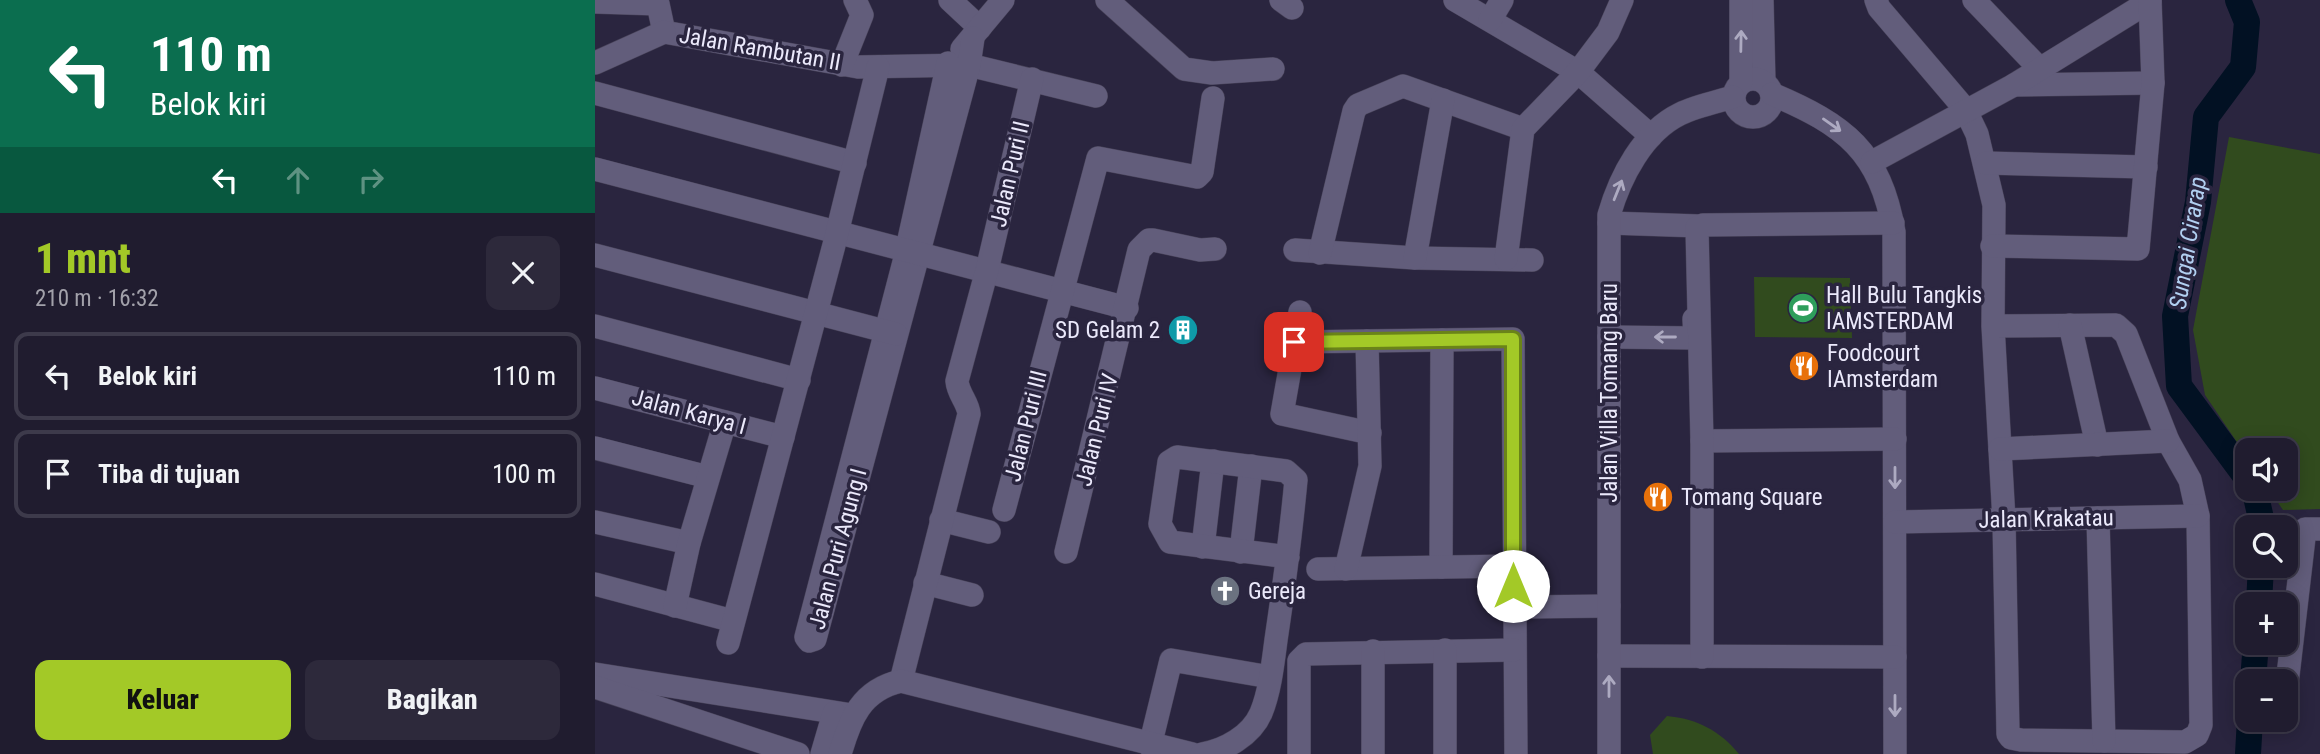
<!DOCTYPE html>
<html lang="id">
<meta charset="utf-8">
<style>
body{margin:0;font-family:"Roboto Condensed",sans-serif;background:#2d293b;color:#f1f3f6;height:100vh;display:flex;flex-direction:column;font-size:26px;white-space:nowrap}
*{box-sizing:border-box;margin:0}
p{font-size:23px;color:#a2a1aa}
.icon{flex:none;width:38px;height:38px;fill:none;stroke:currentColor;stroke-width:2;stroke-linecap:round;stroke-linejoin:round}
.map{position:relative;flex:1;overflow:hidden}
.side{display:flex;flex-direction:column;background:#201c2f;width:595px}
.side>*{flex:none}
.banner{background:#0b6e4f;color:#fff;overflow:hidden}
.controls{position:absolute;left:1640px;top:438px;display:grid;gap:14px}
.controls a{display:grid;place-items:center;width:63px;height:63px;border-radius:14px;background:#201c2f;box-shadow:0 4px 18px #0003,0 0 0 2px #3d3a4b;font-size:35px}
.pin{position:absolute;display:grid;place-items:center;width:60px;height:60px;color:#fff;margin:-30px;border-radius:14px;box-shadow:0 4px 10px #0006}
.me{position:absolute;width:77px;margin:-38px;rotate:0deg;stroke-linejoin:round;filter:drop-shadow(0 0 5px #0008)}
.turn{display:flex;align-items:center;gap:24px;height:147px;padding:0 35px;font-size:32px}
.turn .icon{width:91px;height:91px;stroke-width:2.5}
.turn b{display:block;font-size:49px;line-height:60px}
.lanes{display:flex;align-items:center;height:66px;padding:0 35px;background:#0003;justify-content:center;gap:35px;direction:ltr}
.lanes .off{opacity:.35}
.round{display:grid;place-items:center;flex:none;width:74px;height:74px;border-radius:14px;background:#2d293b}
.overview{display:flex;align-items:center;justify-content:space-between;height:119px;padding:0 35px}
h1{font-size:42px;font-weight:800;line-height:52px;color:#a3c927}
.button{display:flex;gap:14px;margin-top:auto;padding:14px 35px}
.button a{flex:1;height:80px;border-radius:14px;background:#a3c927;color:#111;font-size:28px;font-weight:800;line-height:80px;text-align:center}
.button a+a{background:#2d293b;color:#f1f3f6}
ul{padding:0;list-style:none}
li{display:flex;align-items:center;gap:21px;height:88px;margin:0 14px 10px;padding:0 21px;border:4px solid #3d3a4b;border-radius:14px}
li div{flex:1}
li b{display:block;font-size:26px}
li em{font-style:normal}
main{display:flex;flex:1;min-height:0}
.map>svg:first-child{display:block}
</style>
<main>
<section class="side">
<div class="banner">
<div class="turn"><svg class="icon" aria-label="left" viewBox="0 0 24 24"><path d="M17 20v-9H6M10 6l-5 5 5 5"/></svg><div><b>110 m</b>Belok kiri</div></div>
<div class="lanes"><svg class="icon" aria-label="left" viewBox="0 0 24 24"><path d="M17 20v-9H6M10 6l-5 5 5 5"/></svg><svg class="icon off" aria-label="ahead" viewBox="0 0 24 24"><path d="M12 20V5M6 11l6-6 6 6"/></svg><svg class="icon off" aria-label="right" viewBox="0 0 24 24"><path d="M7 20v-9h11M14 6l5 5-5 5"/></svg></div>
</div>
<div class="overview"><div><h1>1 mnt</h1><p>210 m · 16:32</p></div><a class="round"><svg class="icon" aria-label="close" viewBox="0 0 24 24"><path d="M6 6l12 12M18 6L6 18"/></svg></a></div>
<ul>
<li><svg class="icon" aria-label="left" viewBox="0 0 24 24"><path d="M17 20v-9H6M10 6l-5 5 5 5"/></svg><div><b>Belok kiri</b></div><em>110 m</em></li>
<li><svg class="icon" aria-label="arrive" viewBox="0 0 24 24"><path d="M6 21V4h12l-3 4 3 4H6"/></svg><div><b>Tiba di tujuan</b></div><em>100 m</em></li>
</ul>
<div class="button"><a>Keluar</a><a>Bagikan</a></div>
</section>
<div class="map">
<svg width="1725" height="754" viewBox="0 0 1725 754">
<rect width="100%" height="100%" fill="#2a253f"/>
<g fill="#314b1e">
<path d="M 1634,137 L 1725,154 L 1725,509 L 1688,510 L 1673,488 L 1690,488 L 1690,450 L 1652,450 L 1652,457 L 1610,395 L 1598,330 Z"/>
<path d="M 1159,277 L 1255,278 L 1257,338 L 1160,337 Z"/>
<path d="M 1072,716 C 1102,719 1124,730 1144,754 L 1058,754 L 1055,735 Z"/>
</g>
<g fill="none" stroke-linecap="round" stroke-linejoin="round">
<g stroke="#021123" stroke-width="26">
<path d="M 1643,0 L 1652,22 L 1648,67 L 1611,117 L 1603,202 L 1580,316 L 1584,386 L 1652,478"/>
<path d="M 1659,488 L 1668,527"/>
<path d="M 1664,604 L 1666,565"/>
<path d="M 1658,681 L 1661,642"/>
<path d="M 1653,754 L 1655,719"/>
</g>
<g stroke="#474258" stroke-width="24">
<g id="minor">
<path d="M 355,0 L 385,28"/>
<path d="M 512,0 L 589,69 L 617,73 L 678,69"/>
<path d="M 686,0 L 697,8"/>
<path d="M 860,0 L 983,72 L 1056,136"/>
<path d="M 1167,0 L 1169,82"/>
<path d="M 1281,0 L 1284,8 L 1370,109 L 1382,134 L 1399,205 L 1398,326 L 1409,520 L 1413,734 L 1416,738 L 1426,740 L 1590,742 L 1602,735 L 1606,725 L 1603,516 L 1595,480 L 1573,441 L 1531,334 L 1521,325 L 1398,326"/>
<path d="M 1379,0 L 1444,68"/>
<path d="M 0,2 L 63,4 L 69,32 L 263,67 L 374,65 L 501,96"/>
<path d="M 895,20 L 907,0"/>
<path d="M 367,49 L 408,0"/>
<path d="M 0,63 L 69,32"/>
<path d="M 353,63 L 309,262 L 211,637 L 214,641 L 220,639 L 374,65 L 378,38"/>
<path d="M 247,65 L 267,15 L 260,0"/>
<circle cx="1158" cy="98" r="19"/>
<path d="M 1146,82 L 1146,0"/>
<path d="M 1419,85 L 1558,83"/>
<path d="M 0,93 L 260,163"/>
<path d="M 1177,94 C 1250,125 1285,151 1299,232 L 1300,754"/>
<path d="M 1277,162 L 1419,85 L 1555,1"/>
<path d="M 1391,163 L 1551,167"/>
<path d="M 0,169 L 532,308"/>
<path d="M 1014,223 L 1104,226"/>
<path d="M 1397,246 L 1543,249 L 1558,83 L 1555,0"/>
<path d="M 700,250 L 820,258 L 937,260"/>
<path d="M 725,253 L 759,111 L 763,105 L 808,86 L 928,129"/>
<path d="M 0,255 L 301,334"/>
<path d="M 820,258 L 848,100"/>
<path d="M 911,259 L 928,129 L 983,72 L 1013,32 L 1027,0"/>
<path d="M 705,312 L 687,414 L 775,433"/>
<path d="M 1475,325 L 1502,445"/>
<path d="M 0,326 L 204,380"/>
<path d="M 1014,337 L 1100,338 L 1099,319"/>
<path d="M 699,342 L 918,339 L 921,754"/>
<path d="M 0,388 L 188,437"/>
<path d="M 1107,441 L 1300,439"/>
<path d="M 0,448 L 113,477"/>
<path d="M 1405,449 L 1573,441"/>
<path d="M 409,510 L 503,158 L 602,177 L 607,172 L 618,98"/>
<path d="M 1503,518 L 1509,741"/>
<path d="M 346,520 L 394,532"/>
<path d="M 0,522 L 94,543"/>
<path d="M 1300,522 L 1603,516"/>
<path d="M 608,547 L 618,461"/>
<path d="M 471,552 L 544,250 L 554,240 L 558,240 L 605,250 L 620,249"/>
<path d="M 646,552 L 656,466"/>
<path d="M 846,567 L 847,340"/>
<path d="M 723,569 L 918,566"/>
<path d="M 751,569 L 775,466 L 772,341"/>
<path d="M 330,583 L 377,595"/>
<path d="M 0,584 L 138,621"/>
<path d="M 80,606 L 94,543 L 130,422"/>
<path d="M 918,607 L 1014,606"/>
<path d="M 133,643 L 239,245 L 283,67"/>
<path d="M 1014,656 L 1300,657"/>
<path d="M 1107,657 L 1107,441 L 1102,228 L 1108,225 L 1298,223"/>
<path d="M 0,674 L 257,715"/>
<path d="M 306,681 L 374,414 C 373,402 363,394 362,381 L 392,270 L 437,79"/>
<path d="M 0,687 L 203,754"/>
<path d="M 1690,701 L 1710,529 L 1725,529"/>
<path d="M 555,746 L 576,660 L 675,677"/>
<path d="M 227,754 L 239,713"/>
<path d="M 245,754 C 255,719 266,690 306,681 L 597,754"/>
<path d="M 607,754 C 630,750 656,736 666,713 C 675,691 678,663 681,640 C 689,586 696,533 701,480 L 691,471 L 582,457 L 574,462 L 565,524 L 575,542 L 693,557"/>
<path d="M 704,754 L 704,661 L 711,654 L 919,650"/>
<path d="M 778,754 L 778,651"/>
<path d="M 850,754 L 850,650"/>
<path d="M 1014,754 L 1014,215 C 1025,177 1048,132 1085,114 C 1101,106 1121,102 1138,97"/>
</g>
</g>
<use href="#minor" stroke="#625d7b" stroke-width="23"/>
</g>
<defs><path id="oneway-shaft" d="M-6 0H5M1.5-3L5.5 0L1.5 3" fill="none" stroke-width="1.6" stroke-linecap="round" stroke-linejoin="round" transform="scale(1.75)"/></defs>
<g stroke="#adaac1">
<use href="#oneway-shaft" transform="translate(1146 41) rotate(-89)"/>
<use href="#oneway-shaft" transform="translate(1237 125) rotate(35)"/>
<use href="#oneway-shaft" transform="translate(1023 190) rotate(-68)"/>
<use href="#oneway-shaft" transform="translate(1070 337) rotate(-180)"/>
<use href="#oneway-shaft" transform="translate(1300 478) rotate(90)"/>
<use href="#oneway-shaft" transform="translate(1014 686) rotate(-90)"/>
<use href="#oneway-shaft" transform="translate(1300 706) rotate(90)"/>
</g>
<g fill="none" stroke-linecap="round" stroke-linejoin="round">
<g stroke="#6a8319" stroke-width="18">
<path id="route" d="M 699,342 L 918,339 L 918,586"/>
</g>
<use href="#route" stroke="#a3c927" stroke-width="12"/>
</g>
<defs>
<g id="stadium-disc" transform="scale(1.575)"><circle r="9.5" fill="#2e9e5b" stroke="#2a253f"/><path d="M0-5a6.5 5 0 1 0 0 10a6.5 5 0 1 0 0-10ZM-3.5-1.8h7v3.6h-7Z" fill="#fff"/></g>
<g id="building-disc" transform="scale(1.575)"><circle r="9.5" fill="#0f9aa8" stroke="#2a253f"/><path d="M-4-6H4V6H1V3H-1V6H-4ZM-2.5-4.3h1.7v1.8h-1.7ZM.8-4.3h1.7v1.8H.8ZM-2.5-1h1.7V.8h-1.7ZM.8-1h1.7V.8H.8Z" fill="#fff"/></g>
<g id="restaurant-disc" transform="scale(1.575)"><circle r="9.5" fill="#e8710a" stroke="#2a253f"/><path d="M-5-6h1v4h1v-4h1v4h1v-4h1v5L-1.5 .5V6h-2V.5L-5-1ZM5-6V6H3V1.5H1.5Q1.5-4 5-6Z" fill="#fff"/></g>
<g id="church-disc" transform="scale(1.575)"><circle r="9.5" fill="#6b7280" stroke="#2a253f"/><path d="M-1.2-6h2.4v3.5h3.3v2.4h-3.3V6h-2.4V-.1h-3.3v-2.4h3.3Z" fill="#fff"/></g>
</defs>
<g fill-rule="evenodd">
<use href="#stadium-disc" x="1208" y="308"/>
<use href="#building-disc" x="588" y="330"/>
<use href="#restaurant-disc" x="1209" y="366"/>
<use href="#restaurant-disc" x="1063" y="497"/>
<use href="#church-disc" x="630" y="591"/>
</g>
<g text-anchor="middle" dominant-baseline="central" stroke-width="7" stroke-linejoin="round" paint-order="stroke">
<g font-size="23" fill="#ebe9fb" stroke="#2a253f">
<text transform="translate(165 49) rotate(10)">Jalan Rambutan II</text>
<text transform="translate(415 174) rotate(-77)">Jalan Puri II</text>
<text transform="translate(1014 393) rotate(-90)">Jalan Villa Tomang Baru</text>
<text transform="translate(94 412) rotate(15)">Jalan Karya I</text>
<text transform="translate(431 426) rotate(-76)">Jalan Puri III</text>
<text transform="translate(502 430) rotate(-76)">Jalan Puri IV</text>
<text transform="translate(1451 519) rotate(-1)">Jalan Krakatau</text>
<text transform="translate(243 549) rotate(-75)">Jalan Puri Agung I</text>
</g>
<g font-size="23" fill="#ebe9fb" stroke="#2a253f" text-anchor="start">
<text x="1231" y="295">Hall Bulu Tangkis<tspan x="1231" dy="26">IAMSTERDAM</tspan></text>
<text x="565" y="330" text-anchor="end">SD Gelam 2</text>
<text x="1232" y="353">Foodcourt<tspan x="1232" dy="26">IAmsterdam</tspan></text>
<text x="1086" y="497">Tomang Square</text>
<text x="653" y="591">Gereja</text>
</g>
<g font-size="24" font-style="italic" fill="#b2d0f1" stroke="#2a253f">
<text transform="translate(1593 243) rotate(-81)">Sungai Cirarap</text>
</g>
</g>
</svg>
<div class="controls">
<a><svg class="icon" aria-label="sound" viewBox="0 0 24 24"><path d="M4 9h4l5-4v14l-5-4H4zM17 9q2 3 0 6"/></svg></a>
<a><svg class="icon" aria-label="search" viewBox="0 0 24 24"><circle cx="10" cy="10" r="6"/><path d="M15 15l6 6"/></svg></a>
<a>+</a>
<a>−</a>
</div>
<div class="pin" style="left:699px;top:342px;background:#d93025"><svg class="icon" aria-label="arrive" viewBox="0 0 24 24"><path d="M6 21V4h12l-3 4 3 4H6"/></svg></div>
<svg class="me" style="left:918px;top:586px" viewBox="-20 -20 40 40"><circle r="19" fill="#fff"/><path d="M0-13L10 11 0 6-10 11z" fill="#a3c927"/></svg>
</div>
</main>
